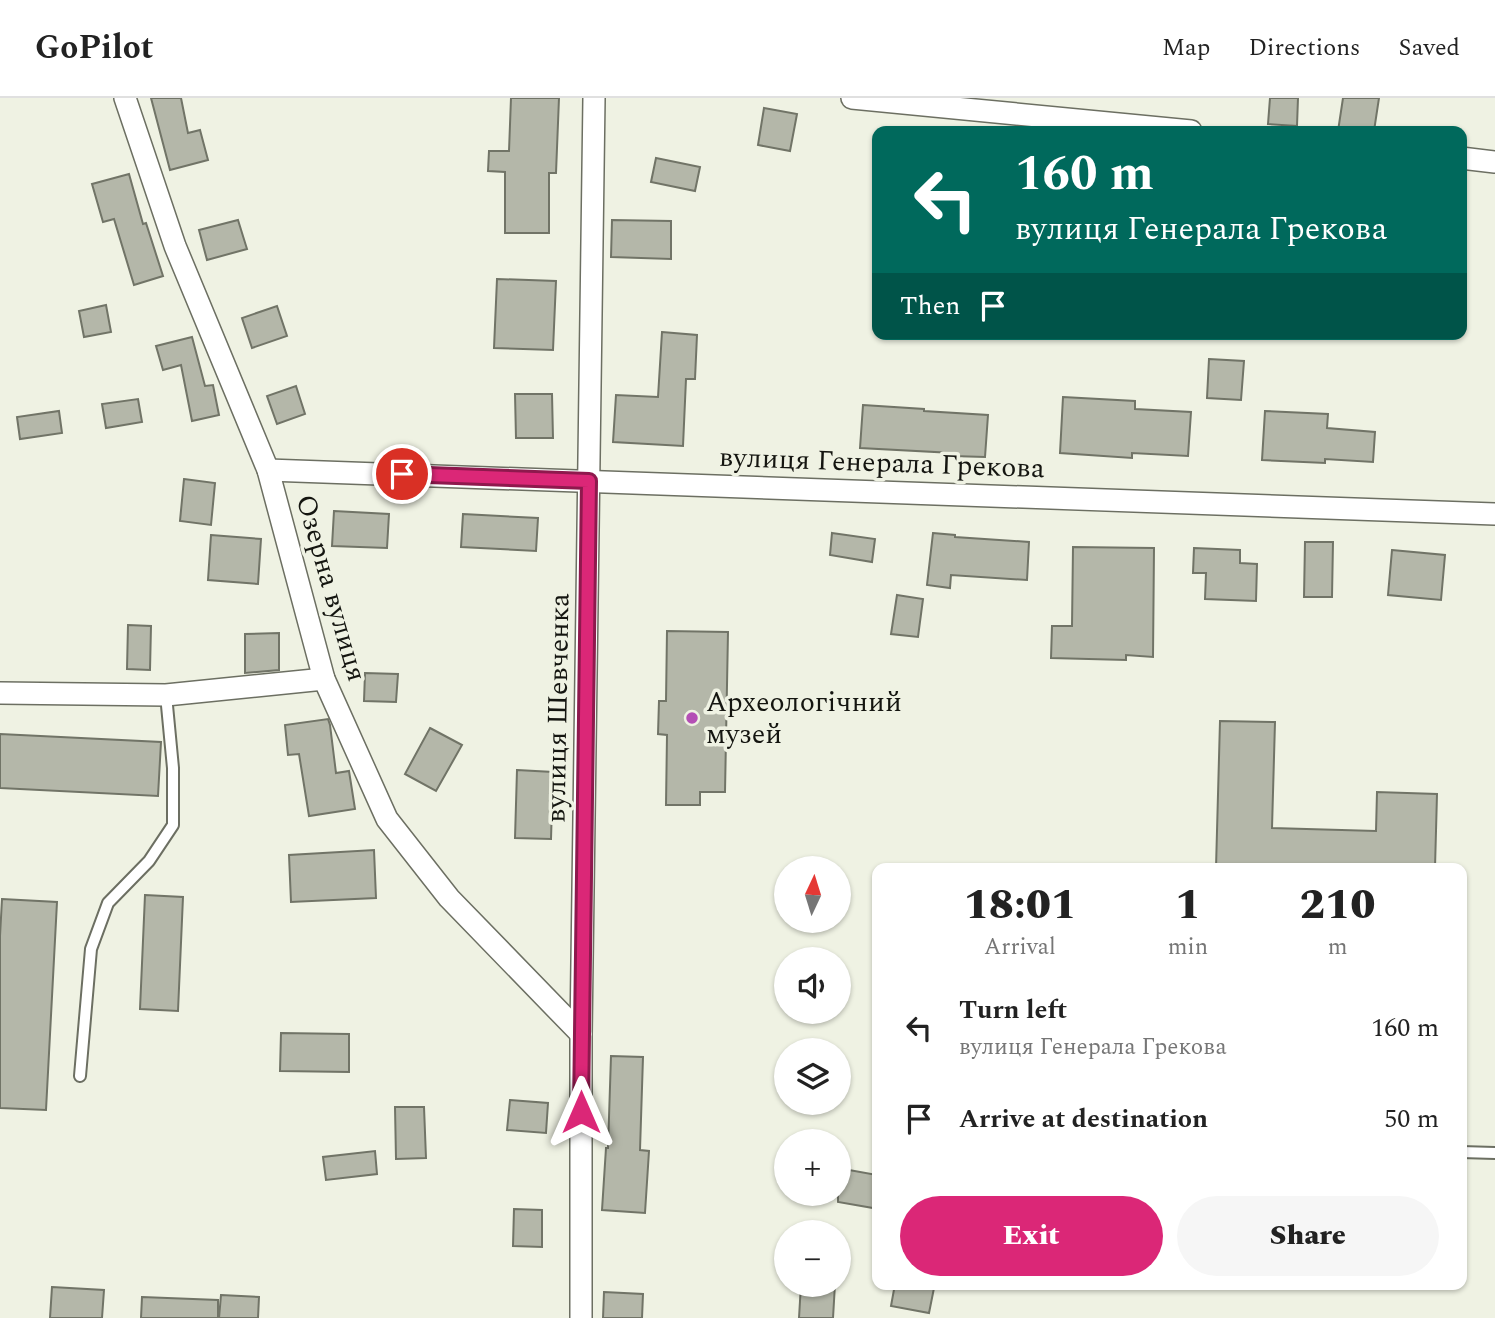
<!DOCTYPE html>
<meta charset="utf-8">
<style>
body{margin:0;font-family:Spectral,serif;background:#f6f6f6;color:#222;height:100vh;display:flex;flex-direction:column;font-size:26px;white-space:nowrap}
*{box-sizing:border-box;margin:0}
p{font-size:23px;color:#767676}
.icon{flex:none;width:38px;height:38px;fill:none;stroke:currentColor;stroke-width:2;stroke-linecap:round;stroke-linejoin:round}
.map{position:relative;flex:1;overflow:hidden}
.side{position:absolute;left:872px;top:765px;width:595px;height:427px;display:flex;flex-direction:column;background:#fff;border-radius:14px;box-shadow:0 2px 5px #0004}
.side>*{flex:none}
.guide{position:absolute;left:872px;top:28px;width:595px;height:214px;border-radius:14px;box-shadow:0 2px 5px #0004;background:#00695c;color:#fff;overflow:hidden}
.needle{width:46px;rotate:4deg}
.fabs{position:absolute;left:774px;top:758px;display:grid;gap:14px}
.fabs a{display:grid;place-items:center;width:77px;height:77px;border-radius:50%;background:#fff;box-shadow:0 2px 5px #0004;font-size:35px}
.pin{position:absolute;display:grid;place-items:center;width:60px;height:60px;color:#fff;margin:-30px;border:4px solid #fff;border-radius:50%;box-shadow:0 2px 7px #0007}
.me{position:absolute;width:77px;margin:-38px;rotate:0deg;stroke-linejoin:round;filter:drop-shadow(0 0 5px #0008)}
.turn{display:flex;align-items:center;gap:24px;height:147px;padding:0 28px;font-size:32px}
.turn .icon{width:91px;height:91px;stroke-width:2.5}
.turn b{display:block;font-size:49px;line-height:60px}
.then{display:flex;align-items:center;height:66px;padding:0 28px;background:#0003;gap:14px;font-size:26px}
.eta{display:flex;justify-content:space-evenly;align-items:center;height:119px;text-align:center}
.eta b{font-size:42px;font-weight:800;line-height:49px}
.action{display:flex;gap:14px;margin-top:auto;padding:14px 28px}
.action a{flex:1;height:80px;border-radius:42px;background:#db2777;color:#fff;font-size:28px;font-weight:800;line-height:80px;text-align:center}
.action a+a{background:#f6f6f6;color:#222}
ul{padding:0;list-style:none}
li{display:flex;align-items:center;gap:21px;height:91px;padding:0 28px}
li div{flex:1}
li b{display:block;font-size:26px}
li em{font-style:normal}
header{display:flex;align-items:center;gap:42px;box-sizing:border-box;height:98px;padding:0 35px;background:#fff;border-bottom:2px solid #e0e0e0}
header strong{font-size:33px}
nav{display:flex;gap:38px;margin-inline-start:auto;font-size:24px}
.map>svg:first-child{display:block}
</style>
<header>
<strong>GoPilot</strong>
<nav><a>Map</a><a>Directions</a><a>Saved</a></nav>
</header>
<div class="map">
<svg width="1495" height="1220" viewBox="0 0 1495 1220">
<rect width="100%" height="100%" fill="#eff2e3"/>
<path fill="#d0d7b5" d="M 1032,765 L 1116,766 L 1116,770 L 1032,770 Z"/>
<g fill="#b4b7a9" stroke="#717467" stroke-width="2">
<path d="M 151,0 L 181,0 L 188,35 L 200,32 L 208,62 L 170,72 Z"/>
<path d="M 511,0 L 559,0 L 556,75 L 549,75 L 549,135 L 505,135 L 505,74 L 488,73 L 489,53 L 509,53 Z"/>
<path d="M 1270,0 L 1298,0 L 1297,28 L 1268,26 Z"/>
<path d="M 1343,0 L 1379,0 L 1374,33 L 1338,33 Z"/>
<path d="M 764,10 L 797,16 L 790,53 L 758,47 Z"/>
<path d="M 656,60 L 700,69 L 695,93 L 651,84 Z"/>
<path d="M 129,76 L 143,126 L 146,125 L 163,178 L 134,187 L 114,121 L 103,124 L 92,86 Z"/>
<path d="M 238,122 L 247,151 L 207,162 L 199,132 Z"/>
<path d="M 612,122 L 671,123 L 671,161 L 611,159 Z"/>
<path d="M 497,181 L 556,183 L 553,252 L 494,250 Z"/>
<path d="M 106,207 L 111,234 L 84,239 L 79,213 Z"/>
<path d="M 277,208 L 287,238 L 252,250 L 242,220 Z"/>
<path d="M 662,234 L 697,237 L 695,281 L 686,281 L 683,348 L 613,344 L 616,297 L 658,299 Z"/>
<path d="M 192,239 L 205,288 L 213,287 L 219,317 L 192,323 L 181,267 L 163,272 L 156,248 Z"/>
<path d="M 1209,261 L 1244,263 L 1241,302 L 1207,300 Z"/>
<path d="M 296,288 L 305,316 L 277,326 L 267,298 Z"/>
<path d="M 515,296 L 552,296 L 553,340 L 516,340 Z"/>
<path d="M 1063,299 L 1135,303 L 1135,311 L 1191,314 L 1188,358 L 1132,355 L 1132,360 L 1060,355 Z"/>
<path d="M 138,301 L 142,324 L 106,330 L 102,306 Z"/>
<path d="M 863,307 L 924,311 L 924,313 L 988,317 L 985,359 L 952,358 L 953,355 L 860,350 Z"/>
<path d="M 59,313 L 62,335 L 20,341 L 17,319 Z"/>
<path d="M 1265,313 L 1328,316 L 1327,330 L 1375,334 L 1373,364 L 1325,361 L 1325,365 L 1262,362 Z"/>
<path d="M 184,381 L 215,385 L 211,427 L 180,423 Z"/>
<path d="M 334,413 L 389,416 L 387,450 L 332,448 Z"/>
<path d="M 463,416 L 538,420 L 536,453 L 461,449 Z"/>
<path d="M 832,435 L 875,441 L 872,464 L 830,457 Z"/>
<path d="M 933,435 L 955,437 L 955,439 L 1029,444 L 1027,482 L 951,477 L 950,490 L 927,487 Z"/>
<path d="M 211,437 L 261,441 L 258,486 L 208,482 Z"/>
<path d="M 1305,444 L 1333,444 L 1332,499 L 1304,499 Z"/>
<path d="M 1073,449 L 1154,450 L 1153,559 L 1126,557 L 1126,562 L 1051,560 L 1052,528 L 1072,528 Z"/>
<path d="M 1194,450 L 1240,452 L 1240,465 L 1257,466 L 1256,503 L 1205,501 L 1206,475 L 1193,475 Z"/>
<path d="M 1392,452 L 1445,457 L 1441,502 L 1388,497 Z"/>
<path d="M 897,497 L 923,501 L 918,539 L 891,536 Z"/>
<path d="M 128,527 L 151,528 L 150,572 L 127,571 Z"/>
<path d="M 667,533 L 728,534 L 725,694 L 700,694 L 700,707 L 666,707 L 667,637 L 658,636 L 659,603 L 666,603 Z"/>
<path d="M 279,535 L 279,572 L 245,575 L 245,536 Z"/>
<path d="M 365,575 L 398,576 L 396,604 L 364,603 Z"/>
<path d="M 328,621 L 330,627 L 336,675 L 349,673 L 355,711 L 309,718 L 299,656 L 288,657 L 285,627 Z"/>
<path d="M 1220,623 L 1275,624 L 1272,730 L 1376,733 L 1377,694 L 1437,696 L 1435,770 L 1216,770 Z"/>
<path d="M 430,630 L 462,647 L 436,693 L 405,676 Z"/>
<path d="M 0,636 L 161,644 L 158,698 L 0,690 Z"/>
<path d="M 517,672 L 553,674 L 551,741 L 515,740 Z"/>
<path d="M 374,752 L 376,800 L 291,804 L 289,757 Z"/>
<path d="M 145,797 L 183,799 L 178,913 L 140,911 Z"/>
<path d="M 2,801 L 57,804 L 46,1012 L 0,1010 L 0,838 Z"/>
<path d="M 281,935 L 349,936 L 349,974 L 280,973 Z"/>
<path d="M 611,958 L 643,959 L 640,1052 L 649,1053 L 645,1115 L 602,1112 L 606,1050 L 608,1050 Z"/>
<path d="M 510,1002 L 548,1005 L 546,1035 L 507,1032 Z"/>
<path d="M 395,1009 L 424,1009 L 426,1060 L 396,1061 Z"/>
<path d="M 375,1053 L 377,1076 L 326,1082 L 323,1059 Z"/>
<path d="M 838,1070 L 877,1077 L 873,1110 L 838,1104 Z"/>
<path d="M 514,1111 L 542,1112 L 542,1149 L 513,1148 Z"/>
<path d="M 801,1186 L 835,1186 L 833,1220 L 799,1220 Z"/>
<path d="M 895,1186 L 912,1186 L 934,1190 L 929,1215 L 891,1208 Z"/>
<path d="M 52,1189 L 104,1192 L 102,1220 L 50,1220 Z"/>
<path d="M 604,1194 L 643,1196 L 642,1220 L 603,1220 Z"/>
<path d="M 221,1197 L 259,1199 L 258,1220 L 219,1220 Z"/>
<path d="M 142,1199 L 218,1202 L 218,1220 L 141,1220 Z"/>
</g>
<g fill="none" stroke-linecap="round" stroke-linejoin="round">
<g stroke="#6c6f62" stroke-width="14">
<g id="service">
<path d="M 80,978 L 91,851 L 108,805 L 149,763 L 173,727 L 173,670 L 166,597"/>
<path d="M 1461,1054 L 1495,1055"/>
</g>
</g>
<g stroke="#6c6f62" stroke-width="24">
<g id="minor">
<path d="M 125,0 L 175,148 L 268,372 L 324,581 L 387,721 L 449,800 L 581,936"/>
<path d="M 852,0 L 1191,33"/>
<path d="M 1461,60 L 1495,64"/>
<path d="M 268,372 L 1495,416"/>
<path d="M 0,595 L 166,597 L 324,581"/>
<path d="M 581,1220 L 581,936 L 594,0"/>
</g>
</g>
<use href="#service" stroke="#fff" stroke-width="10"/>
<use href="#minor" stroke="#fff" stroke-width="21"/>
</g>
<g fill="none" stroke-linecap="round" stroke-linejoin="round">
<g stroke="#8e194d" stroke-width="18">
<path id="route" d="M 402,376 L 589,383 L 581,1014"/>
</g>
<use href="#route" stroke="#db2777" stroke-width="12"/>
</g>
<circle fill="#b44fb5" stroke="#eff2e3" stroke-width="2.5" cx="692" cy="620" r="7"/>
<g text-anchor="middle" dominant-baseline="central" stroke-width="7" stroke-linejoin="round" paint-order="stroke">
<g font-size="28" fill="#141510" stroke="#eff2e3">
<text transform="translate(882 365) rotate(2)">вулиця Генерала Грекова</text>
<text transform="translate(331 490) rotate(74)">Озерна вулиця</text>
<text transform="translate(558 610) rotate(-89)">вулиця Шевченка</text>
</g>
<g font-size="28" fill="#141510" stroke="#eff2e3" text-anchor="start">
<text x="706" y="604">Археологічний<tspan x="706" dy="32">музей</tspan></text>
</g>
</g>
</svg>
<div class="fabs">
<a><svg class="needle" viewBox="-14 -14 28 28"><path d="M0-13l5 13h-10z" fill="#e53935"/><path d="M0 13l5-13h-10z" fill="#767676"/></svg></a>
<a><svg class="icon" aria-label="sound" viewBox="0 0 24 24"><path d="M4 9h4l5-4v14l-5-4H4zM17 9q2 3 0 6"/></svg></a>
<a><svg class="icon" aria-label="layers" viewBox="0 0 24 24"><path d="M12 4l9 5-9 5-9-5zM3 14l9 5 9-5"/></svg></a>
<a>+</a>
<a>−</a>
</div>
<div class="pin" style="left:402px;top:376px;background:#d93025"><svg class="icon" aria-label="arrive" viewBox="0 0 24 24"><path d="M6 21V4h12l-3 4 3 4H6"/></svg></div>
<svg class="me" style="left:581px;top:1014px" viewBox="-20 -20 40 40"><path d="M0-17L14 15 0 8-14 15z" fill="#db2777" stroke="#fff" stroke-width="4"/></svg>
<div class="guide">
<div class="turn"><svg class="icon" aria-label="left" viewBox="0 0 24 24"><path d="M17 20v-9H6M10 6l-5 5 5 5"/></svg><div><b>160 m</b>вулиця Генерала Грекова</div></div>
<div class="then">Then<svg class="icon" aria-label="arrive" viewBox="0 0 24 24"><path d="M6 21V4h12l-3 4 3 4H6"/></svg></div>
</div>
<section class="side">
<div class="eta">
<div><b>18:01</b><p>Arrival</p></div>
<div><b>1</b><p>min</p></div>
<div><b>210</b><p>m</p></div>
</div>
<ul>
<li><svg class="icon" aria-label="left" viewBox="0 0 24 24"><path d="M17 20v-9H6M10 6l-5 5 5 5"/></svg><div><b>Turn left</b><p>вулиця Генерала Грекова</p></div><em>160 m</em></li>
<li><svg class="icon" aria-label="arrive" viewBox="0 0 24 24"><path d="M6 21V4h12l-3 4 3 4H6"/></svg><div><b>Arrive at destination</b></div><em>50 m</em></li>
</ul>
<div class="action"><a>Exit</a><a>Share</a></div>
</section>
</div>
